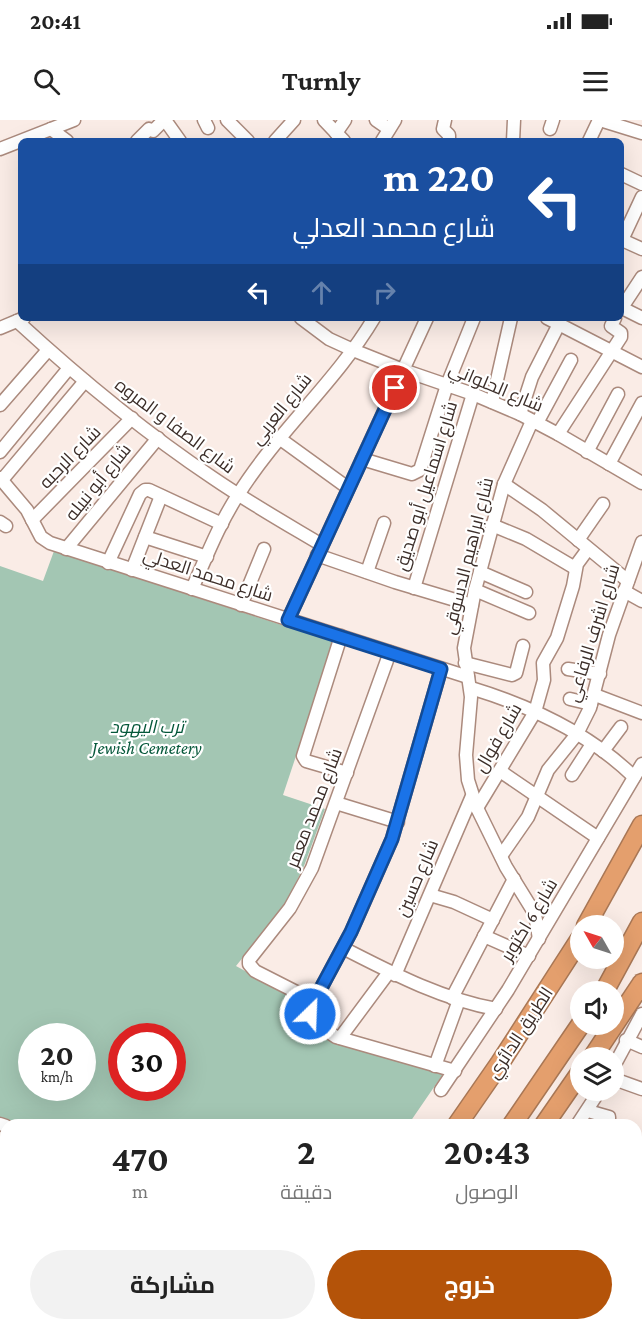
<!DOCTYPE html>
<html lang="ar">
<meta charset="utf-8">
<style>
body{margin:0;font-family:"Crimson Pro",Cairo,serif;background:#f2f2f2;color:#222;direction:rtl;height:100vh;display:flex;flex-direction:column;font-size:22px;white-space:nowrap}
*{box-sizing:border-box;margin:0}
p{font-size:20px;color:#767676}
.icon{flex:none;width:33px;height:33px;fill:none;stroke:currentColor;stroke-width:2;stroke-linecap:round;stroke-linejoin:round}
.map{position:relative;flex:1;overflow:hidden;direction:ltr}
.details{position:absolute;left:0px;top:999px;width:642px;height:212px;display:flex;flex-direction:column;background:#fff;border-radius:18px 18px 0 0;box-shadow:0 6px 24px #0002;direction:rtl}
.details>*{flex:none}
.banner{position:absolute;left:18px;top:18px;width:606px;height:183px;border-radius:9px;box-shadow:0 6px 24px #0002;direction:rtl;background:#1a4fa0;color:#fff;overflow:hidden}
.needle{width:39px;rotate:309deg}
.buttons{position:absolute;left:570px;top:795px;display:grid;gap:12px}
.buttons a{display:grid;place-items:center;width:54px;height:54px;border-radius:50%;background:#fff;box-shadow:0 6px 24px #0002;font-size:30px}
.speed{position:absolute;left:18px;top:903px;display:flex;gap:12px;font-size:30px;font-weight:700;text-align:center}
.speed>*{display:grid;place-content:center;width:78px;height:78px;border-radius:50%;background:#fff;box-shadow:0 6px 24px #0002;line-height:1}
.speed small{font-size:15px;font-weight:400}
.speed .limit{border:9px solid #d22;background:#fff;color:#111}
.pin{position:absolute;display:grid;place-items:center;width:51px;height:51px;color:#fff;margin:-26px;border:3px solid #fff;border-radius:50%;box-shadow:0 2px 6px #0007}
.me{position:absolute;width:66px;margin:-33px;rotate:24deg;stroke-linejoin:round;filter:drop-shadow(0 0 4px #0008)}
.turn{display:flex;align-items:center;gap:21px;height:126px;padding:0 30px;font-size:27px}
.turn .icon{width:78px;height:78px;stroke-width:2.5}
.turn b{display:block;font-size:42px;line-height:51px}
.lanes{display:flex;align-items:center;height:57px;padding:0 30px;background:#0003;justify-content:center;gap:30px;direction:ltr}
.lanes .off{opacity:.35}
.eta{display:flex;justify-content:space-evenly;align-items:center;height:102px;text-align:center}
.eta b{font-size:36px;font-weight:700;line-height:42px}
.cta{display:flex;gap:12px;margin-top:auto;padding:12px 30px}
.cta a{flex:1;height:69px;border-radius:36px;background:#b45309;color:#fff;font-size:24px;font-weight:700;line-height:69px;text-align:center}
.cta a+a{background:#f2f2f2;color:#222}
.status{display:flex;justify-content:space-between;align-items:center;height:42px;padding:0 30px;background:#fff;direction:ltr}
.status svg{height:16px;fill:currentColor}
header{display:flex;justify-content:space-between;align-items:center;height:78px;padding:0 30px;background:#fff;font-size:27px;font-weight:700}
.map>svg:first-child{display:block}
</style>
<div class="status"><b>20:41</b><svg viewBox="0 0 49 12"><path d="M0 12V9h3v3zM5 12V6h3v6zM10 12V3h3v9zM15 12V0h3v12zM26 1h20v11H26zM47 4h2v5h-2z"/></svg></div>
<header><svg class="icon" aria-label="menu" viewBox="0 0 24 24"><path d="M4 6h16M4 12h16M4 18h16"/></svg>Turnly<svg class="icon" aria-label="search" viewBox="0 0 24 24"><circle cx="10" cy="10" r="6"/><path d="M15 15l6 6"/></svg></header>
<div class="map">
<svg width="642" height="1210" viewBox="0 0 642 1210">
<rect width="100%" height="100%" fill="#faece6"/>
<path fill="#a3c6b3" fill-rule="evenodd" d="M 54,431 L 334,522 L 283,675 L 325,689 L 304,746 L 285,785 L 236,846 L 305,884 L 302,898 L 338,920 L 443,954 L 408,1005 L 24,1005 L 0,997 L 0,446 L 43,461 ZM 32,916 L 82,916 L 82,968 L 32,968 ZM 122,916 L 172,916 L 172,968 L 122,968 Z"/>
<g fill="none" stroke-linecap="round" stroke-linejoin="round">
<g stroke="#ab8a7d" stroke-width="15">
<g id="minor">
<path d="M 165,0 L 180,21"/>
<path d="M 204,0 L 208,8"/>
<path d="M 227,0 L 248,21"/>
<path d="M 324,0 L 344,21"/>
<path d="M 376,0 L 389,9"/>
<path d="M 445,0 L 443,9 L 449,15 L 449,21"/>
<path d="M 600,0 L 642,13"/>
<path d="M 51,9 L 67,21"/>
<path d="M 550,9 L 553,0"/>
<path d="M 336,13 L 345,0"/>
<path d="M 137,21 L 149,9 L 153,11 L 164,0"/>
<path d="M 275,21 L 294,0"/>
<path d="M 382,21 L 395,0"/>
<path d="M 513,21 L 514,0"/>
<path d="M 589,21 L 599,0"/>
<path d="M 0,29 L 74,0"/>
<path d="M 621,54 L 642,64"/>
<path d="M 622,120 L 642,129"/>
<path d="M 621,122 L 642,77"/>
<path d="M 622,188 L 642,198"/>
<path d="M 621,189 L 642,157"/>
<path d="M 301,198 L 329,219 L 353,230 L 403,250 L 473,274 L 520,294 L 558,314 L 642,363"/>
<path d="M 547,198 L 642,247"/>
<path d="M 17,201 C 78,257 144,312 213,358 C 248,382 285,403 322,425"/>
<path d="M 0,208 L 24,198"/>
<path d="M 492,282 L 511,198"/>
<path d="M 0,285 L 48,230"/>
<path d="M 520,294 L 532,257 L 559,204"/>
<path d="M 532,301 L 504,364 L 475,470 L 464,528 L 471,577 L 466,635 L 468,660 L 477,688 L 506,747 L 535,794 L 539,819"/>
<path d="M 537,303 L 571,240"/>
<path d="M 558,314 L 621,217 L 621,213 L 611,206 L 615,198"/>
<path d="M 279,318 L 348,368"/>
<path d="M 0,332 L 69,248"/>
<path d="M 587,332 L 618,274"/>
<path d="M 362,339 L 412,354 L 420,350 L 447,265 L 474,198"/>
<path d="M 609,344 L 642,283"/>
<path d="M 0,358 L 27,390 L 41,417 L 50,423 L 468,557"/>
<path d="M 2,360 L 85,261"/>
<path d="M 504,364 L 542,390 L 628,461"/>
<path d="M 32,400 L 132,298"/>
<path d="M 0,402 L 6,406"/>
<path d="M 492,405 L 526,419 L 575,448"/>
<path d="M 145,417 L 207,437"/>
<path d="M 578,420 L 603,384"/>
<path d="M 66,429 L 158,318"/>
<path d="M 317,435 L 395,462 L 472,485"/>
<path d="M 108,443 L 140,374 L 145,370 L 149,370 L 222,404"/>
<path d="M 132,450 L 161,376"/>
<path d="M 367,452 L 384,403"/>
<path d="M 480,452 L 526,472"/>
<path d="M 414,468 L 473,274"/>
<path d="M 192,469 C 206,438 219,404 238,375 C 277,312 336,262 374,198"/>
<path d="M 475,470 L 529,493"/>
<path d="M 624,471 L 642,481"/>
<path d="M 241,485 L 264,429"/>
<path d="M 288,500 L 427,198"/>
<path d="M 341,516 L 303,636 L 306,641 L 347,653"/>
<path d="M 465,543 L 512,555 L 516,553 L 523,526"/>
<path d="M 441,549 L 392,719 L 351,812 L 314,881 L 310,894 L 314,902 L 336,917 L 455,951"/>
<path d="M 568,549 L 600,554"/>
<path d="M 471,568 C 530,586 589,613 634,657"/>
<path d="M 595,575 L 642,593"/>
<path d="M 570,579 L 591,584"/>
<path d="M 603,631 L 621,607"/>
<path d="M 500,651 L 598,718"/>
<path d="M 572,655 L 592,624"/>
<path d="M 336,683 L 398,702"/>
<path d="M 477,688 L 535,592 L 544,560 L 543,543 L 557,518 L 573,466 L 577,444 L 588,429"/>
<path d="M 501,736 L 528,697 L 548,650 L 577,614 L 590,588 L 609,515 L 642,422"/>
<path d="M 430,775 L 454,782 L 493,800"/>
<path d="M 484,816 L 529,836"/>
<path d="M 343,828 C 392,853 441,879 496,889"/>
<path d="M 395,855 L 472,676"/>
<path d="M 452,878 L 514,759"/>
<path d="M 314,881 L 255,851 L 249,844 L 249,840 L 290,788 L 312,748 L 390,532"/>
<path d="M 340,918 L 389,852"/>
<path d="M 626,920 L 642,927"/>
<path d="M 435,946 L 459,880"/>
<path d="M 614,946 L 642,894"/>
<path d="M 614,959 L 642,969"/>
<path d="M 441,970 L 508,870 L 642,644"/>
<path d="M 588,991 L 609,997 L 609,1005"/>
<path d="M 0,1004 L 6,1006"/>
<path d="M 577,1005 L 600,970"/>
<path d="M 0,1060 L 6,1064"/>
<path d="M 636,1089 L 642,1067"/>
<path d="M 0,1100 L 6,1104"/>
<path d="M 0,1140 L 6,1144"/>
<path d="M 93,1204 L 101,1210"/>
<path d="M 153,1204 L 161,1210"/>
<path d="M 589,1204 L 603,1210"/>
<path d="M 428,1210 L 431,1204"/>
<path d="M 483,1210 L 485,1204"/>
</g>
</g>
<g stroke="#a97755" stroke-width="21">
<g id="highway">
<path d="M 586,806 L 642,705"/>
<path d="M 604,872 L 642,802"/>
<path d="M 592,938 L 642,863"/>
<path d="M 457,1005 L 500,943 L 580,819"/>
<path d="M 512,1005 L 581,904"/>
<path d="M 544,1005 L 580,953"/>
<path d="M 0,1076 L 6,1080"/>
<path d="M 0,1160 L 6,1164"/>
<path d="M 63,1204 L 71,1210"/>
<path d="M 191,1204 L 207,1210"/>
<path d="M 259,1210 L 274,1204"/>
<path d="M 298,1210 L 303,1204"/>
<path d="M 355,1210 L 360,1204"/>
<path d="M 385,1210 L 389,1204"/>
</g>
</g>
<use href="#minor" stroke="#fff" stroke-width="12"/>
<use href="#highway" stroke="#e49f6d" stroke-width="18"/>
<g stroke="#9c8e89" stroke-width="3" stroke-dasharray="12 6" stroke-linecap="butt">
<path d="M 0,1119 L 6,1123"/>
<path d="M 136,1204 L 145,1210"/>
</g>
</g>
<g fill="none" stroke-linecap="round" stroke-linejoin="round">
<g stroke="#114b97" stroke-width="15">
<path id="route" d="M 310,894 L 312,885 L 351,812 L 392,719 L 441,549 L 288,500 L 395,268"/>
</g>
<use href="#route" stroke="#1a73e8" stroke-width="10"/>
</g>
<g text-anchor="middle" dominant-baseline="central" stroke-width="4.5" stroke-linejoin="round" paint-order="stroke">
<g font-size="18" fill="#3c2e29" stroke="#fff">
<text transform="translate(496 267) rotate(23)">شارع الحلواني</text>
<text transform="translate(281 289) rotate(-51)">شارع العربي</text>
<text transform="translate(175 306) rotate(37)">شارع الصفا و المروه</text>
<text transform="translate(70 337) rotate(-46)">شارع الرحبه</text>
<text transform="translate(98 362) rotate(-51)">شارع أبو نبيله</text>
<text transform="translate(426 366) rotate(-73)">شارع اسماعيل أبو صديق</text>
<text transform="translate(468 436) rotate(-76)">شارع ابراهيم الدسوقي</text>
<text transform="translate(208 455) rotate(18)">شارع محمد العدلي</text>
<text transform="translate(593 513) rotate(-73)">شارع اشرف الرفاعي</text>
<text transform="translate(498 618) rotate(-60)">شارع فوال</text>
<text transform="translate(314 688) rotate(-69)">شارع محمد معمر</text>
<text transform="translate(417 758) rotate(-67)">شارع حسين</text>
<text transform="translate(529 800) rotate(-59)">شارع 6 اكتوبر</text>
<text transform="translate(520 913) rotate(-57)">الطريق الدائري</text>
</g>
<g font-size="18" font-style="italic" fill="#045739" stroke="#fff">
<text x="147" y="607">ترب اليهود<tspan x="147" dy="21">Jewish Cemetery</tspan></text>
</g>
</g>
</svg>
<div class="buttons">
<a><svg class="needle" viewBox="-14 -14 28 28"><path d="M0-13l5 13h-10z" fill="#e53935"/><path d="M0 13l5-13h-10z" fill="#767676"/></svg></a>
<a><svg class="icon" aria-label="sound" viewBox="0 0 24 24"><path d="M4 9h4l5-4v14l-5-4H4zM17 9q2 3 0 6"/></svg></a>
<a><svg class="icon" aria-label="layers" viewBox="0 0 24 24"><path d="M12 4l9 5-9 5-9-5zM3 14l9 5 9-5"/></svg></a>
</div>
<div class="speed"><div>20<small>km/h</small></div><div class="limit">30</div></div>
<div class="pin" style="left:395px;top:268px;background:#d93025"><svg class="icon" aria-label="arrive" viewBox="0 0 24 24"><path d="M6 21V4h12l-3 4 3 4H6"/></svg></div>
<svg class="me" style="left:310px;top:894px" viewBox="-20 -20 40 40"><circle r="17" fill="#1a73e8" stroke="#fff" stroke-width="3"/><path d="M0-11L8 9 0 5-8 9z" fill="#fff"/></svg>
<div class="banner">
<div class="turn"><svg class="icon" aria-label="left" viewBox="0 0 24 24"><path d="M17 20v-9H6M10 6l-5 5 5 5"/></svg><div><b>220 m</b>شارع محمد العدلي</div></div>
<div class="lanes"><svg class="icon" aria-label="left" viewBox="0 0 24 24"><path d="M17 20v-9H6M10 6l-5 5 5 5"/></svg><svg class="icon off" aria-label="ahead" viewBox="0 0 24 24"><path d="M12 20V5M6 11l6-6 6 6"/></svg><svg class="icon off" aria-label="right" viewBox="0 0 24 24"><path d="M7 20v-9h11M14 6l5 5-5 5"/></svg></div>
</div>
<section class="details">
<div class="eta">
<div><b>20:43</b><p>الوصول</p></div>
<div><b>2</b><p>دقيقة</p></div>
<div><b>470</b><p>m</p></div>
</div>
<div class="cta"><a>خروج</a><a>مشاركة</a></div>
</section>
</div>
